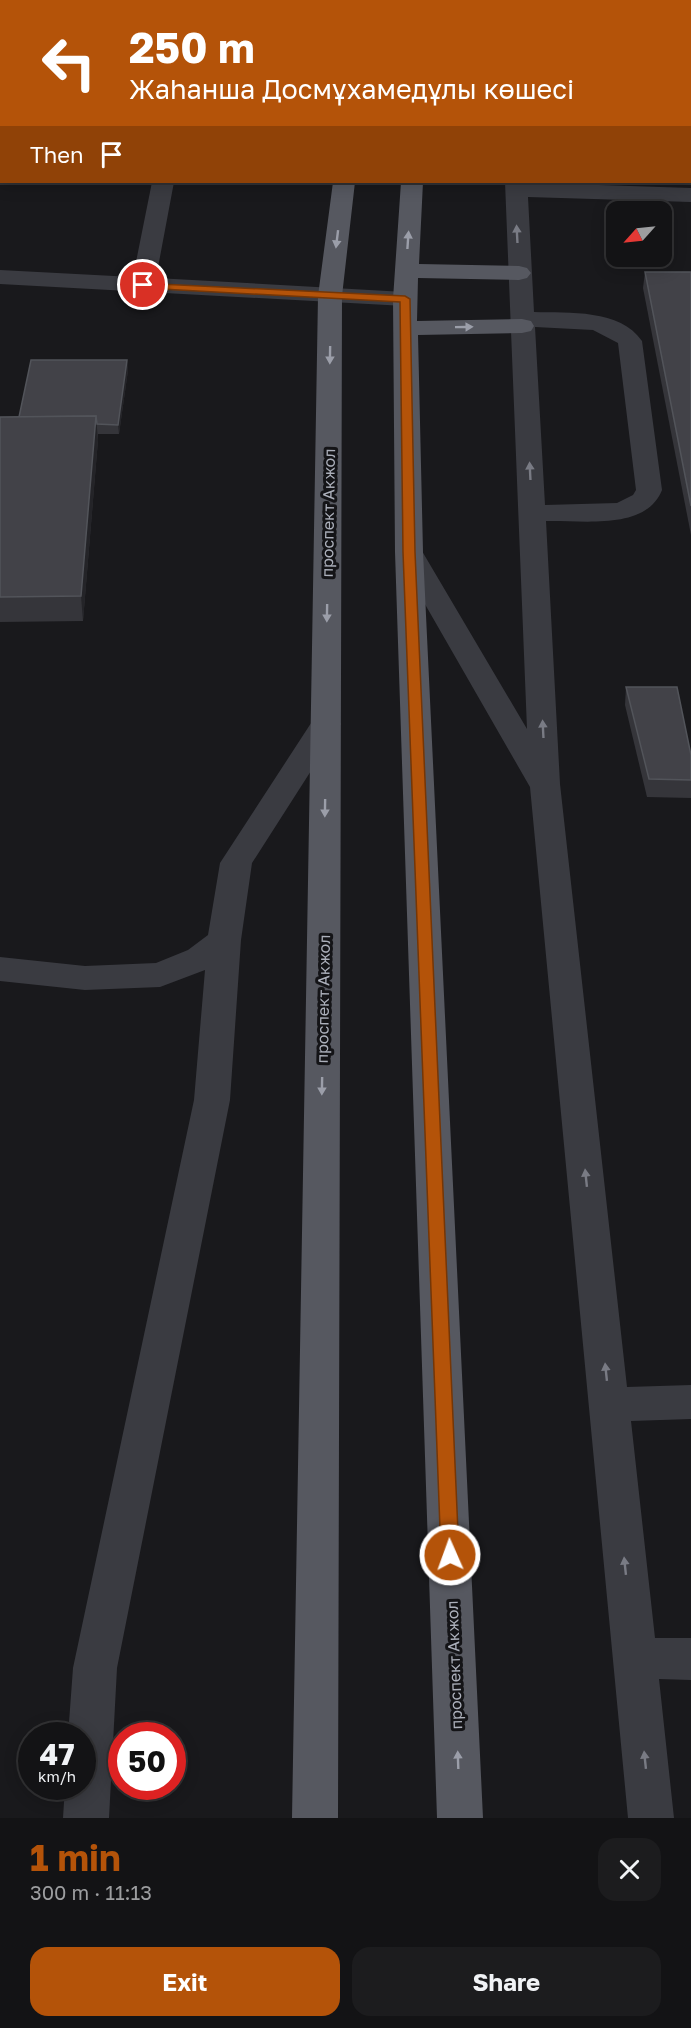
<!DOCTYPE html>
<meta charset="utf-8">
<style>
body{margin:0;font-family:"Golos Text",sans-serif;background:#1c1c1e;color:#f1f3f6;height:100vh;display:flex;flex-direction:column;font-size:22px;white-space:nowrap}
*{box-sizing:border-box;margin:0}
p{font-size:20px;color:#9d9ea0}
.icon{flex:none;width:33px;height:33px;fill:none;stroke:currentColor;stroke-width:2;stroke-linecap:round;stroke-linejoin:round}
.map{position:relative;height:1818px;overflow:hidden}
.side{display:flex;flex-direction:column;background:#131315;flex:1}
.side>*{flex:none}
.hud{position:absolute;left:0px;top:0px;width:692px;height:183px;box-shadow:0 3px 15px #0003,0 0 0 2px #323234;background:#b45309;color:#fff;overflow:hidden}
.needle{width:39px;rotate:243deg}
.controls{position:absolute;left:606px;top:201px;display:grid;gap:12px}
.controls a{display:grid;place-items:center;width:66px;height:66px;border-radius:12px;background:#131315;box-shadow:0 3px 15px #0003,0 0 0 2px #323234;font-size:30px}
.speed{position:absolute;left:18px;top:1722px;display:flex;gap:12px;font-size:30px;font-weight:700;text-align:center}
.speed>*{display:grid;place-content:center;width:78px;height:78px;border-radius:50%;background:#131315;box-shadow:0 3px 15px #0003,0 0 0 2px #323234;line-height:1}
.speed small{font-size:15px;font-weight:400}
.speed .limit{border:9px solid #d22;background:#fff;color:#111}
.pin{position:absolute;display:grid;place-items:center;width:51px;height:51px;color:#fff;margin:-26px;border:3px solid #fff;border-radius:50%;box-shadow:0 2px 6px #0007}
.me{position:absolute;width:66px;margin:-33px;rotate:358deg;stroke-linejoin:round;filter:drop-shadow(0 0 4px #0008)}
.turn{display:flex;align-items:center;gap:21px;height:126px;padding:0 30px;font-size:27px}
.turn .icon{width:78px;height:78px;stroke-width:2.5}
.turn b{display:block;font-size:42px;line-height:51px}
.then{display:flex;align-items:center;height:57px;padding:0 30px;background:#0003;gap:12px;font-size:22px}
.round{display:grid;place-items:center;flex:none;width:63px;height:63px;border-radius:18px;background:#1c1c1e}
.headline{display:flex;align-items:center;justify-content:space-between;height:102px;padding:0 30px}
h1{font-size:36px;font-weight:700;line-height:45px;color:#b45309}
.action{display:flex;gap:12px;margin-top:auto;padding:12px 30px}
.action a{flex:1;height:69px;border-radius:18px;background:#b45309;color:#fff;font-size:24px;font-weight:700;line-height:69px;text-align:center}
.action a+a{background:#1c1c1e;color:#f1f3f6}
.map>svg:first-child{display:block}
</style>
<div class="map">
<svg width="691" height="1818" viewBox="0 0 691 1818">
<rect width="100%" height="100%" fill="#19191c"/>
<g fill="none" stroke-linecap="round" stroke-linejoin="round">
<g fill="#3a3b41" fill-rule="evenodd">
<rect x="273" y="0" width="20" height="2"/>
<rect x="505" y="0" width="20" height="2"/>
<rect x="568" y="0" width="20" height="2"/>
<rect x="690" y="11" width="1" height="12"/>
<rect x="0" y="54" width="2" height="12"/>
<path d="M 152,182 L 174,182 L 156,278 L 405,292 L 413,294 L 417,299 L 413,304 L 405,306 L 0,284 L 0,270 L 133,277 Z"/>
<path d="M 505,182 L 691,188 L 691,202 L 528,197 L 534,312 C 569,313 620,309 642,341 L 662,490 C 646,531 582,520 546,521 L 560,784 L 627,1387 L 691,1385 L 691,1419 L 631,1421 L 655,1638 L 691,1638 L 691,1680 L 659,1679 L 674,1818 L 628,1818 L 530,787 L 395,552 L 399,546 L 409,544 L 419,546 L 527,729 ZM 535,327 L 593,330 L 618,343 L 636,490 L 633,495 L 617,503 L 545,505 Z"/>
<path d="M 326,714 L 337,717 L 341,724 L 252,863 L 241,940 L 230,1100 L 117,1668 L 109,1818 L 63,1818 L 65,1786 L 82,1786 L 82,1736 L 68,1736 L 73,1668 L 194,1100 L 205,970 L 160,987 L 85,990 L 0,981 L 0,957 L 85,966 L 156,963 L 188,950 L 208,935 L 220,863 L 315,717 Z"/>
</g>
<g fill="#565860" fill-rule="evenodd">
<path d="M 357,0 L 377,0 L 357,2 Z"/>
<rect x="414" y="0" width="20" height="2"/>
<path d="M 333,182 L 355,182 L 342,296 L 338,1818 L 292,1818 L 318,296 Z"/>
<path d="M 401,182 L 423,182 L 419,264 L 519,266 L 527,268 L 531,273 L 527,278 L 519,280 L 418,278 L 417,321 L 522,319 L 531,321 L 534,326 L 531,331 L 522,333 L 418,335 L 423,552 L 483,1818 L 437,1818 L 395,552 L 393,299 Z"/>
</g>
</g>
<g fill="#35353a">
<path d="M 0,0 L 107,0 L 107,2 L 2,2 L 2,50 L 0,50 Z"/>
<path d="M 690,32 L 691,32 L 691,185 L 590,183 L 590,182 L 690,182 Z"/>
<rect x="0" y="128" width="2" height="42"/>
<path d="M 58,182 L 133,182 L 133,184 L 58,183 Z"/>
<path d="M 645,272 L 691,272 L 691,535 L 643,288 Z"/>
<path d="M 127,360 L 128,370 L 119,434 L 98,434 L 98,440 L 83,621 L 0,622 L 0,417 L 19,417 Z"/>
<path d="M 626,687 L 691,755 L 691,798 L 647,797 L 625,705 Z"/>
</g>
<g fill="#242428">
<path d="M 127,360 L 128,370 L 119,434 L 118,425 Z"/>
<path d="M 96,416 L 98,440 L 83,621 L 81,596 Z"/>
</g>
<g fill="#424248" stroke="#52545a" stroke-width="1.5">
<path d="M 0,0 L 100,0 L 99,2 L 0,2 Z"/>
<rect x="0" y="14" width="2" height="21"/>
<rect x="690" y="32" width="1" height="130"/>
<rect x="0" y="128" width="2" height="27"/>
<path d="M 645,272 L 691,272 L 691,506 Z"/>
<path d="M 31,360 L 127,360 L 118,425 L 97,424 L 96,416 L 19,417 Z"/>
<path d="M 96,416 L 81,596 L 0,597 L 0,417 Z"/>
<path d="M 626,687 L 677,687 L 691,755 L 691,780 L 649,779 Z"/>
</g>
<defs><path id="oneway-solid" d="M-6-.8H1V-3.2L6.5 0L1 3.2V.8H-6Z" transform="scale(1.5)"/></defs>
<g fill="#797b84">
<use href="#oneway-solid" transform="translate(517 234) rotate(-93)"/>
<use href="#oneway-solid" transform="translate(530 471) rotate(-93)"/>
<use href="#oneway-solid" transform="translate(543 729) rotate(-93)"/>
<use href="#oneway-solid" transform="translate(586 1178) rotate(-96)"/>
<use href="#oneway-solid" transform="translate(606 1372) rotate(-96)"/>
<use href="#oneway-solid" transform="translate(625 1566) rotate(-96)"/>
<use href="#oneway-solid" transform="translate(645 1760) rotate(-96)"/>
</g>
<g fill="#9b9ea9">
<use href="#oneway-solid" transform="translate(337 239) rotate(97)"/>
<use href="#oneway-solid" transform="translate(408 240) rotate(-86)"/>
<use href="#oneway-solid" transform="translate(464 327) rotate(-1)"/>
<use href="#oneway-solid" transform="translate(330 355) rotate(91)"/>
<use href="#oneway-solid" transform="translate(327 613) rotate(91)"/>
<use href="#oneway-solid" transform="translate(325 808) rotate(91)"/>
<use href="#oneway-solid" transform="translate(322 1086) rotate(91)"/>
<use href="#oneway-solid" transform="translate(458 1760) rotate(-92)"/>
</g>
<path fill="#b45309" stroke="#753606" stroke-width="1.5" d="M 139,283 L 405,296 L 410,299 L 415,552 L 459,1555 L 456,1561 L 450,1563 L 443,1561 L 441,1555 L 403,552 L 400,302 L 143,288 L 139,287 Z"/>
<g text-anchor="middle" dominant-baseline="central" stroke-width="6" stroke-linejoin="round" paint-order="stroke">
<g font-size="16" fill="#acb0bb" stroke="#141417">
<text transform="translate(328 513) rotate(-89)">проспект Акжол</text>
<text transform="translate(323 999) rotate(-89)">проспект Акжол</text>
<text transform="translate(454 1665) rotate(-92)">проспект Акжол</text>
</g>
</g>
</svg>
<div class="controls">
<a><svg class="needle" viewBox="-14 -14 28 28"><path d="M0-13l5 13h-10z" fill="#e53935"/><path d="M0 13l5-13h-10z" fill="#9d9ea0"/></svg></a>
</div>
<div class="speed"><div>47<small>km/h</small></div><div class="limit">50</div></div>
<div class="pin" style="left:143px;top:285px;background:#d93025"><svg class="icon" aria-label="arrive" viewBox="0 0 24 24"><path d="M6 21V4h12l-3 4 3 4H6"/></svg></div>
<svg class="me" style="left:450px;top:1555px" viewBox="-20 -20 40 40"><circle r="17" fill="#b45309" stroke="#fff" stroke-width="3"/><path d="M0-11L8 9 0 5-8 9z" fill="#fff"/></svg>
<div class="hud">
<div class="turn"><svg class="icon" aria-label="left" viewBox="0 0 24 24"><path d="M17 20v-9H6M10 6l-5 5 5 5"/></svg><div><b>250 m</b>Жаһанша Досмұхамедұлы көшесі</div></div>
<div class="then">Then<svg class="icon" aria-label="arrive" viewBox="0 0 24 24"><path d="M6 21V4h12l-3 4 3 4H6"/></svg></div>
</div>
</div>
<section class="side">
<div class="headline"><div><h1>1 min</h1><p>300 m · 11:13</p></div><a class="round"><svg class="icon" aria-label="close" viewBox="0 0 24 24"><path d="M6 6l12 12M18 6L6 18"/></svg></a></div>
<div class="action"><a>Exit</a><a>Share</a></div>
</section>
